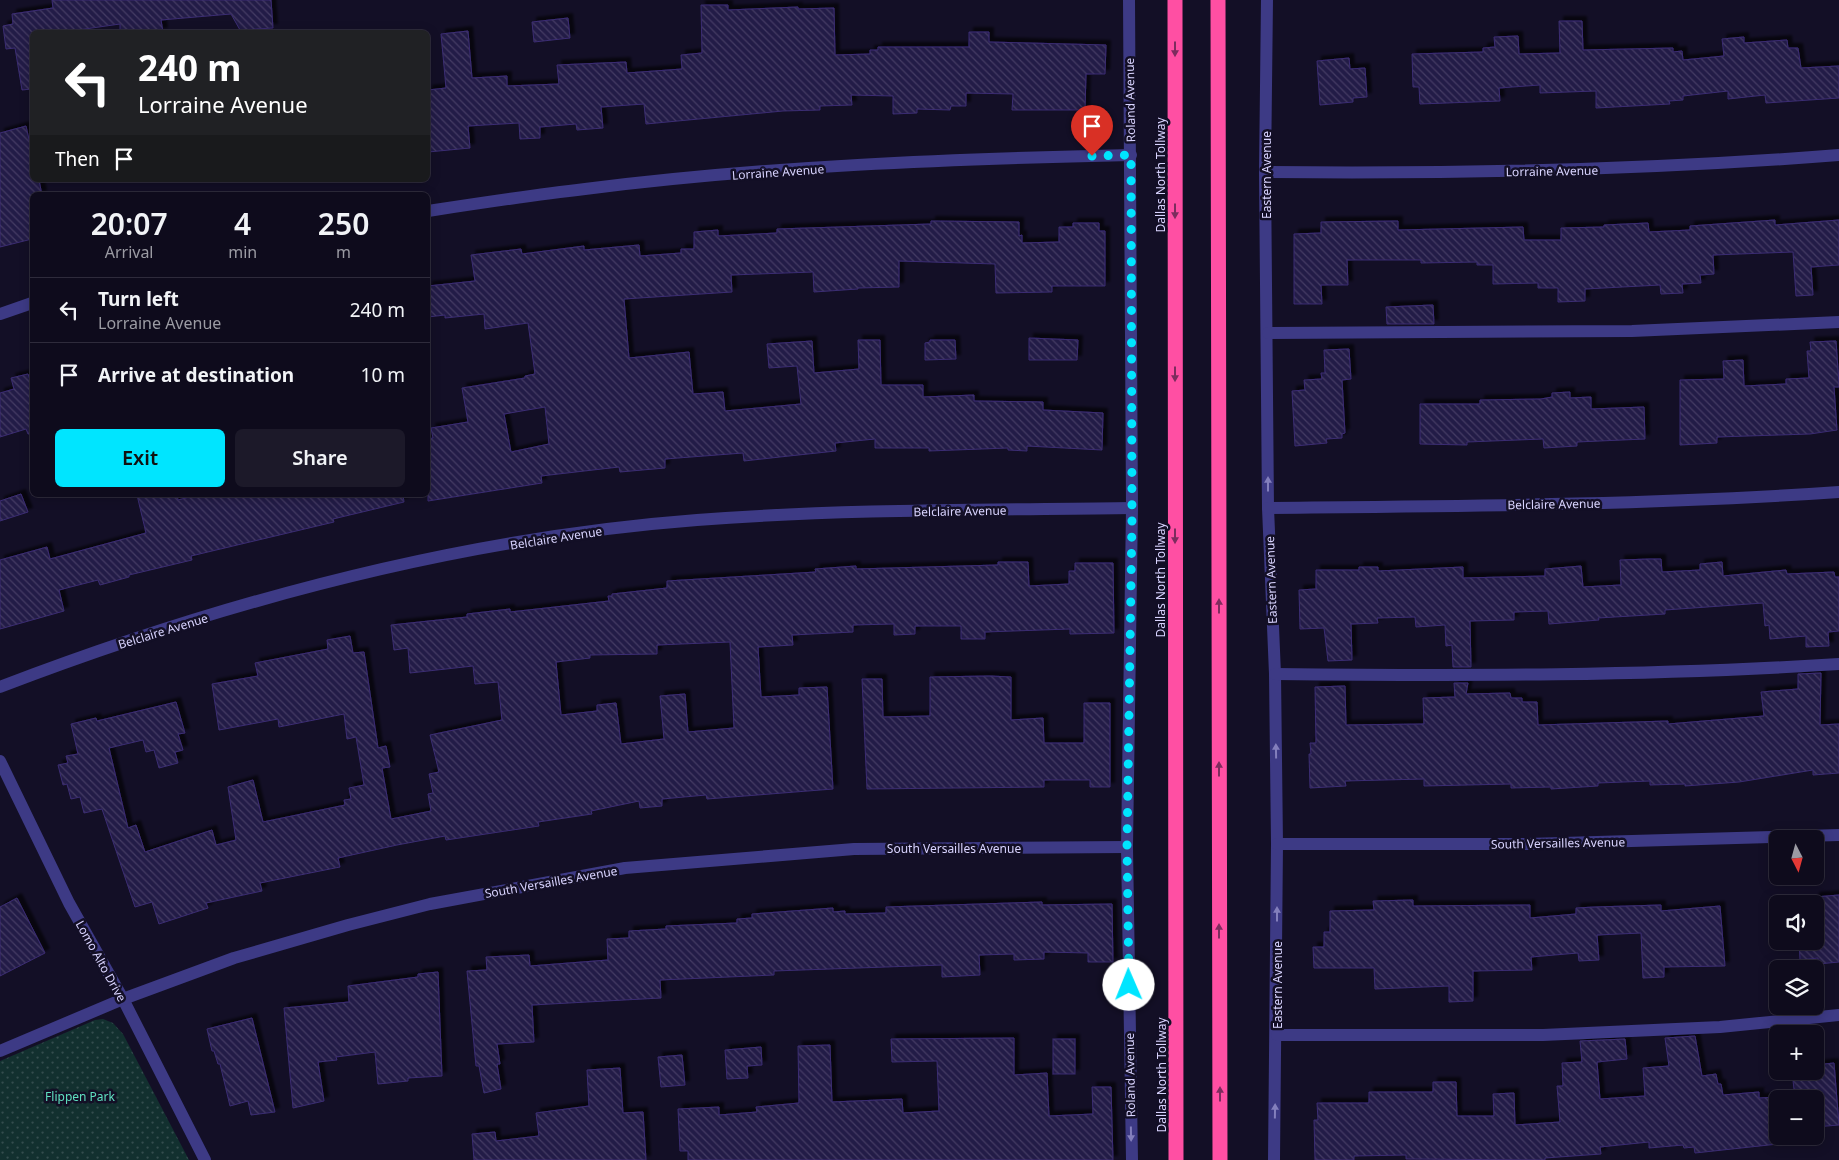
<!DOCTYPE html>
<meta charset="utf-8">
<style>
body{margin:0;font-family:"Noto Sans",sans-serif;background:#1c1929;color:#f1f3f6;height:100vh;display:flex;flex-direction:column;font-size:19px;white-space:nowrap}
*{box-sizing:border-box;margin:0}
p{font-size:16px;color:#9b9ba3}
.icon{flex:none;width:28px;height:28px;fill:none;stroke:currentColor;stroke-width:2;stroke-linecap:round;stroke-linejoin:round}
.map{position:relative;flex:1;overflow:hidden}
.details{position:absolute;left:30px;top:192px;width:400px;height:305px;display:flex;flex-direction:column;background:#0e0b1c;border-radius:8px;box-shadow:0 2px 12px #0003,0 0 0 1px #2e2b3b}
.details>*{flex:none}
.banner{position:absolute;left:30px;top:30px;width:400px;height:152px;border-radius:8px;box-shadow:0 2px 12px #0003,0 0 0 1px #2e2b3b;background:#202124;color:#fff;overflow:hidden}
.needle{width:32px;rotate:174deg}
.tools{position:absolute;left:1769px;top:830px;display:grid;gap:10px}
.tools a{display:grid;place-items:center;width:55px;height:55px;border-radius:8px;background:#0e0b1c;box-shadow:0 2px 12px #0003,0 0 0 1px #2e2b3b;font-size:25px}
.pin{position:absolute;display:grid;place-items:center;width:42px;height:42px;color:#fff;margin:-51px -21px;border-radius:50% 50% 50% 0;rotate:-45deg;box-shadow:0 0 5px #0007}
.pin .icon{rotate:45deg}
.me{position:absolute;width:55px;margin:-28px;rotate:359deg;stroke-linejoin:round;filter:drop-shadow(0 0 4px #0008)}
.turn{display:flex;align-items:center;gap:18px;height:105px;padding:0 25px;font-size:22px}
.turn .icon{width:65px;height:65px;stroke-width:2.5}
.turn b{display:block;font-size:35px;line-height:42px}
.then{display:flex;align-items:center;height:48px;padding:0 25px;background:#0003;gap:10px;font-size:19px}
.eta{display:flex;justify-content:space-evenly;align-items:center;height:85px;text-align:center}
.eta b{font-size:30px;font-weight:600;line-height:35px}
.cta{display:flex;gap:10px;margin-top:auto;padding:10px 25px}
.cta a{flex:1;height:58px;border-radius:8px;background:#00e5ff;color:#111;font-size:20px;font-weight:600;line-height:58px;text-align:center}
.cta a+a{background:#1c1929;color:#f1f3f6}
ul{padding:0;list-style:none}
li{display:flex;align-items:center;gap:15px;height:65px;padding:0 25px;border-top:1px solid #2e2b3b}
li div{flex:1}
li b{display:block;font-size:19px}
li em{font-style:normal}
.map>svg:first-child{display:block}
</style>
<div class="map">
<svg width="1839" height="1160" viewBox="0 0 1839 1160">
<defs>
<pattern id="park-dots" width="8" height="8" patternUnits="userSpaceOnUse" patternTransform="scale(1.25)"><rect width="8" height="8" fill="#12302f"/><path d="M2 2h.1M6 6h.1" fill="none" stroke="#344d4e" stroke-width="1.8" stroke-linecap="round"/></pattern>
<pattern id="building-back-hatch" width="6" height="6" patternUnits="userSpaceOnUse" patternTransform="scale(1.25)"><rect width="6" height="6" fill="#241b47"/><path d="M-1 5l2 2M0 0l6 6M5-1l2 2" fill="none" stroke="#433b63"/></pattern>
<filter id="shadow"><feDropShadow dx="4.5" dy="-4.5" stdDeviation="1" flood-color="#0009"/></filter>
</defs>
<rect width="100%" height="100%" fill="#130f26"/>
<path fill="url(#park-dots)" d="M 103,1019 L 113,1023 L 123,1034 L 189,1160 L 0,1160 L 0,1061 L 95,1020 Z"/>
<g fill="url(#building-back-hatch)" stroke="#3b2d73" fill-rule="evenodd" filter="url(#shadow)">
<path d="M 52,0 L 271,0 L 273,28 L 240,30 L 231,14 L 161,20 L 163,32 L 120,32 L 120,24 L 64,32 L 32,32 L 32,89 L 22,90 L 15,48 L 6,49 L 3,26 L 13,24 L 12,14 L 53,8 Z"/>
<path d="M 701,5 L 728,5 L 728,10 L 798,7 L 798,9 L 834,8 L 835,55 L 870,54 L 870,50 L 878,50 L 878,47 L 969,47 L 969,32 L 989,32 L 989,42 L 1106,45 L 1105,74 L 1086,74 L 1085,110 L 1012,110 L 1013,94 L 966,93 L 966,106 L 951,106 L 950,110 L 917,109 L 917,113 L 893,114 L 893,96 L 851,95 L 852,105 L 820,106 L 820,110 L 783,111 L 646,124 L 644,104 L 601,107 L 603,128 L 577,130 L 576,124 L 540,127 L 540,138 L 520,139 L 519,123 L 468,126 L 470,148 L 428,152 L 428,90 L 446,88 L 441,34 L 468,31 L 472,78 L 507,76 L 507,86 L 559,84 L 557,65 L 626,62 L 627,73 L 682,69 L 681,55 L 702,53 Z"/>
<path d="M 568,18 L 570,38 L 534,42 L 532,22 Z"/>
<path d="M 1559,21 L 1582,21 L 1583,50 L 1673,48 L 1673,52 L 1682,51 L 1683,60 L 1724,56 L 1722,39 L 1744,37 L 1744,43 L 1787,40 L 1788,48 L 1798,48 L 1801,68 L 1839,66 L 1839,98 L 1766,103 L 1765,95 L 1728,99 L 1728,91 L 1683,96 L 1683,100 L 1669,101 L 1670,104 L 1596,108 L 1596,91 L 1540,93 L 1540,85 L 1499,88 L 1500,101 L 1420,104 L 1419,87 L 1413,87 L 1412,54 L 1483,52 L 1483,48 L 1495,47 L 1494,37 L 1518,36 L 1519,54 L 1560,53 Z"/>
<path d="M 1349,58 L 1350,69 L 1365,68 L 1367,97 L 1353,98 L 1353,102 L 1320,105 L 1317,61 Z"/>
<path d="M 26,126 L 32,153 L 32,180 L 39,180 L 42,195 L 32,195 L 32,239 L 0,247 L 0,133 Z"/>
<path d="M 1775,220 L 1775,225 L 1839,220 L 1839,265 L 1811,267 L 1813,295 L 1796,296 L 1793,252 L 1713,255 L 1714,274 L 1700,275 L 1701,283 L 1682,284 L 1683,293 L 1661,294 L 1660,285 L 1585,289 L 1585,301 L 1558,302 L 1558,288 L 1538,288 L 1538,283 L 1493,284 L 1493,265 L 1477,265 L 1477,262 L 1421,263 L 1421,260 L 1347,260 L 1348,285 L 1321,285 L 1322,304 L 1294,304 L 1294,234 L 1321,233 L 1321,222 L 1398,221 L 1398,230 L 1523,227 L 1524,240 L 1561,240 L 1561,228 L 1604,227 L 1604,225 L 1648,223 L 1649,232 L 1690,230 L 1690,226 Z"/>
<path d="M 931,221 L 1019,222 L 1019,236 L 1022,235 L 1022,243 L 1059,242 L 1059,227 L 1073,227 L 1073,223 L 1099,223 L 1099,231 L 1105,231 L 1105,286 L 1052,286 L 1052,292 L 996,293 L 995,264 L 899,261 L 899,287 L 858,288 L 858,289 L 814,292 L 813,272 L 731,275 L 732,292 L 624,299 L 629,358 L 689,352 L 693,394 L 723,392 L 725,411 L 801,404 L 797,366 L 769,368 L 767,344 L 812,341 L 814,373 L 859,369 L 858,340 L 880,340 L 881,385 L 923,385 L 923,397 L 974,395 L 974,401 L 1043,402 L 1043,410 L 1103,413 L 1102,450 L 1027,446 L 1027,451 L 1008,450 L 1008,448 L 929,451 L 929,448 L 875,448 L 875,439 L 835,443 L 836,451 L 789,456 L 744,461 L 743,453 L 665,459 L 665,468 L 620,472 L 619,467 L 541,476 L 542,483 L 428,501 L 428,439 L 433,438 L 431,428 L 468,422 L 462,388 L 525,378 L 525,376 L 535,374 L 528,323 L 485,329 L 484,314 L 445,318 L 445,315 L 428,317 L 428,286 L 475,281 L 471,255 L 521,249 L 522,254 L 584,246 L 584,250 L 639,245 L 640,256 L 681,253 L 681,249 L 694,249 L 694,232 L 718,230 L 718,236 L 777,233 L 777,229 L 931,224 ZM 545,407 L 549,444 L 511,452 L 504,414 Z"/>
<path d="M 1433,305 L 1434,324 L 1387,324 L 1386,307 Z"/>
<path d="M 1029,338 L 1078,340 L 1077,360 L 1029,360 Z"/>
<path d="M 930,340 L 955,340 L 956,359 L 925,360 L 925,343 L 930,342 Z"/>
<path d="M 1836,341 L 1839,384 L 1839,387 L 1834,387 L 1837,430 L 1810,434 L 1717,437 L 1717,443 L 1680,445 L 1680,380 L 1724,379 L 1723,361 L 1743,360 L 1744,386 L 1786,384 L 1786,379 L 1809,378 L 1807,351 L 1811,351 L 1810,342 Z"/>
<path d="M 1349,349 L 1351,379 L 1342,380 L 1345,433 L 1342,434 L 1342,438 L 1326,439 L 1327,443 L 1295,446 L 1292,391 L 1305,390 L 1304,380 L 1322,379 L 1321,373 L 1325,373 L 1324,350 Z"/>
<path d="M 28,374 L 31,383 L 32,383 L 32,434 L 28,434 L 26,429 L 0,437 L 0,393 L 14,389 L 11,378 Z"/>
<path d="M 1570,392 L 1570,398 L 1591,397 L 1591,409 L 1644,407 L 1645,439 L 1577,442 L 1577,446 L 1544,448 L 1543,439 L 1467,442 L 1467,445 L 1420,444 L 1420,404 L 1480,404 L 1480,400 L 1541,399 L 1552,397 L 1552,393 Z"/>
<path d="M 21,494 L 28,512 L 0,521 L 0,501 Z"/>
<path d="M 137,495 L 177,495 L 178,500 L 197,495 L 403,495 L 404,502 L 333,519 L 334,522 L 191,556 L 192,560 L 129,575 L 129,577 L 100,585 L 98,580 L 59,590 L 64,611 L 0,629 L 0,560 L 47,547 L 50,559 L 146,533 Z"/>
<path d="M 1650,559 L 1661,559 L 1662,572 L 1700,570 L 1700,564 L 1722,562 L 1723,576 L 1786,570 L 1787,574 L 1834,572 L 1835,577 L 1839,577 L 1839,631 L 1828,632 L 1829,646 L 1806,647 L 1806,636 L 1770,639 L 1769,625 L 1765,626 L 1763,603 L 1665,610 L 1665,614 L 1598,618 L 1599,620 L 1549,624 L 1548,611 L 1514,612 L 1514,620 L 1470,621 L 1471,667 L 1453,667 L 1452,645 L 1446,646 L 1445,625 L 1416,627 L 1415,617 L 1377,618 L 1378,623 L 1351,624 L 1352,660 L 1328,661 L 1324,628 L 1300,629 L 1299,590 L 1316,589 L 1316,570 L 1359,570 L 1359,567 L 1378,567 L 1378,571 L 1463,567 L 1463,578 L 1545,576 L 1545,569 L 1581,566 L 1583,587 L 1621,585 L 1620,560 Z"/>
<path d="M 998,562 L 1028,562 L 1029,586 L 1069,584 L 1069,571 L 1075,571 L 1075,563 L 1113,563 L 1114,633 L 1070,634 L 1070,629 L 985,632 L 985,639 L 961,639 L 961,626 L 915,626 L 915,634 L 894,635 L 894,624 L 853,625 L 853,632 L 792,635 L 793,645 L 758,647 L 761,697 L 799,695 L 799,688 L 827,687 L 833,789 L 707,799 L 706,795 L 662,799 L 662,806 L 640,808 L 639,801 L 591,811 L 592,814 L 538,822 L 539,826 L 446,840 L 445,836 L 397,845 L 338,858 L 340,867 L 260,883 L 262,891 L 206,903 L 208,908 L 159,924 L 152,902 L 135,907 L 102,809 L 84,813 L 80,797 L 71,799 L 67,784 L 63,785 L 58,765 L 68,763 L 66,756 L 78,754 L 71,724 L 96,718 L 97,721 L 176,702 L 185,733 L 178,734 L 183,750 L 175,752 L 178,763 L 159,768 L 154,750 L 146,752 L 143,740 L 109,748 L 128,828 L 136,825 L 145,852 L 212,830 L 216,845 L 236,840 L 228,787 L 253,780 L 263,822 L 345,805 L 344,800 L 351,799 L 349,788 L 364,785 L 356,737 L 347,739 L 344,714 L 279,727 L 278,719 L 219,730 L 212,684 L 258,676 L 255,663 L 328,649 L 327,640 L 350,636 L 353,653 L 364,652 L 378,748 L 386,746 L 390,767 L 382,768 L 391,819 L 431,811 L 428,794 L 433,793 L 429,774 L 439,772 L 430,735 L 502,720 L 498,682 L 475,684 L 473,666 L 410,673 L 408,648 L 394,650 L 391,625 L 467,617 L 467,614 L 510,609 L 510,612 L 609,601 L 608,596 L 612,596 L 612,594 L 667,588 L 667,581 L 816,572 L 815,569 L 856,566 L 856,569 L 998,565 ZM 730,642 L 734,728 L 688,732 L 685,694 L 660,696 L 664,739 L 621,744 L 616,703 L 597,705 L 597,711 L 561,715 L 556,662 L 590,658 L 590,655 L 657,654 L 657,645 Z"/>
<path d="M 1821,673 L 1820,725 L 1839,724 L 1839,773 L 1813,775 L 1813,770 L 1739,782 L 1685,786 L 1685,784 L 1650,785 L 1650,781 L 1598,783 L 1598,786 L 1551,789 L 1551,787 L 1511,788 L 1511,784 L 1424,786 L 1424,779 L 1345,781 L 1346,786 L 1310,788 L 1309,754 L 1311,754 L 1310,743 L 1316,743 L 1315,687 L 1345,686 L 1346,725 L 1424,724 L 1423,698 L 1455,697 L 1454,683 L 1468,683 L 1466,694 L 1510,693 L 1511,698 L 1522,698 L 1522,702 L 1537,702 L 1538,725 L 1668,721 L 1668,724 L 1764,716 L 1761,692 L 1798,689 L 1798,674 Z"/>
<path d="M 990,676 L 1011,677 L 1011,720 L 1043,718 L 1044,743 L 1084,743 L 1084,703 L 1110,703 L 1110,787 L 1090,787 L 1090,780 L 1044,780 L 1044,787 L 867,789 L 862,679 L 882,679 L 883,717 L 930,716 L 930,677 Z"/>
<path d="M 1839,895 L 1839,962 L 1818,964 L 1818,958 L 1800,960 L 1799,941 L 1815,941 L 1815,897 Z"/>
<path d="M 17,898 L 45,953 L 0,976 L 0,907 Z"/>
<path d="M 1413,900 L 1413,906 L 1530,905 L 1530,918 L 1576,914 L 1576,908 L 1595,907 L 1661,905 L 1661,911 L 1720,906 L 1725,966 L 1664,967 L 1664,977 L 1643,978 L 1641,933 L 1597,935 L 1599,960 L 1579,961 L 1578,953 L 1531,957 L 1532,970 L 1473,971 L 1473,1001 L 1449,1002 L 1449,986 L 1375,989 L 1374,968 L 1314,968 L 1313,947 L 1324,947 L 1324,932 L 1330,932 L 1330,911 L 1374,910 L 1373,901 Z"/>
<path d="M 1042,902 L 1042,905 L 1112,904 L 1113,962 L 1088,962 L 1088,953 L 1044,952 L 1044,959 L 1014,960 L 1014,954 L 979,955 L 980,975 L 942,977 L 942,965 L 774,971 L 774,975 L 660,980 L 661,998 L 532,1005 L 534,1042 L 497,1044 L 500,1064 L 497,1064 L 501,1089 L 484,1093 L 479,1066 L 476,1066 L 467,971 L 487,970 L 486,957 L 529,955 L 530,966 L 608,960 L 607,939 L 629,938 L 629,931 L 666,929 L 666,926 L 737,923 L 737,919 L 752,918 L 752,914 L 833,908 L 833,912 L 845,911 L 845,914 L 886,913 L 886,907 Z"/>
<path d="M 438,972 L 442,1076 L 408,1078 L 408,1081 L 378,1084 L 375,1052 L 336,1057 L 337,1060 L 318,1062 L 324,1101 L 293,1108 L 284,1008 L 349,1002 L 348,986 L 418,977 L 418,974 Z"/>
<path d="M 252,1018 L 275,1112 L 251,1115 L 248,1101 L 230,1106 L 220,1064 L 218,1064 L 214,1051 L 212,1051 L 207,1029 Z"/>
<path d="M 1695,1036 L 1702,1076 L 1716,1074 L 1718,1084 L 1721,1084 L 1723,1095 L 1759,1092 L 1759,1098 L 1778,1097 L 1778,1144 L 1695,1153 L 1694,1147 L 1684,1148 L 1683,1145 L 1649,1148 L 1649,1142 L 1600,1147 L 1601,1154 L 1545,1158 L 1545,1160 L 1406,1159 L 1406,1155 L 1354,1156 L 1354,1160 L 1315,1160 L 1314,1120 L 1318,1120 L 1317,1103 L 1369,1103 L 1369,1092 L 1433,1092 L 1433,1082 L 1456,1082 L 1457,1116 L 1494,1116 L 1493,1094 L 1514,1093 L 1515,1125 L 1560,1122 L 1557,1086 L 1563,1086 L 1562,1063 L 1582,1062 L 1580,1041 L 1625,1039 L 1627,1059 L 1597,1062 L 1600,1099 L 1645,1096 L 1643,1068 L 1669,1066 L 1665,1038 Z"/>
<path d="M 1014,1038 L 1014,1075 L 1047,1073 L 1049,1116 L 1093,1114 L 1092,1087 L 1111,1087 L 1113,1160 L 688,1160 L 688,1151 L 680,1151 L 678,1109 L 719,1107 L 719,1115 L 757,1112 L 756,1107 L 799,1103 L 798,1046 L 830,1045 L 832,1102 L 902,1099 L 903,1113 L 939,1111 L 937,1061 L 892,1062 L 891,1039 Z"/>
<rect x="1053" y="1039" width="22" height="35"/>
<path d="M 761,1047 L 762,1065 L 747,1066 L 748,1078 L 727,1079 L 725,1050 Z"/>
<path d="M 682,1055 L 685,1085 L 661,1087 L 658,1057 Z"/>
<path d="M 1834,1063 L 1839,1125 L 1815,1127 L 1815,1099 L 1795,1099 L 1792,1071 L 1815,1071 L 1815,1065 Z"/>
<path d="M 620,1068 L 623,1113 L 643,1112 L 646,1160 L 474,1160 L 472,1134 L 495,1132 L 496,1141 L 539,1136 L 536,1113 L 589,1106 L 587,1070 Z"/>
</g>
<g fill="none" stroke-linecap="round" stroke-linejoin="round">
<g stroke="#3d3a85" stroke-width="12">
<path d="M 1129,0 L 1132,508 L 1127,847 L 1132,1160"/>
<path d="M 1267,0 L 1265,172 L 1268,508 L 1275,674 L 1277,844 L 1274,1160"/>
<path d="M 1265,172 C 1457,174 1648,170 1839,155"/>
<path d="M 428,211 C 480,203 532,195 585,189 C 766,166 949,159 1131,155"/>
<path d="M 0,314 L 32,303"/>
<path d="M 1268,333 L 1632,331 L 1839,322"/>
<path d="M 1268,508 C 1459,506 1649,505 1839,492"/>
<path d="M 1275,674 C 1463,676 1651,676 1839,664"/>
<path d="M 0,687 C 222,602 459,538 697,520 C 842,509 987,510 1132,508"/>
<path d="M 0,761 L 69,903 L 123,999 L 205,1160"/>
<path d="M 1277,844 L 1527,844 L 1839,835"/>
<path d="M 1277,1035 L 1543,1035 L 1720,1027 L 1839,1015"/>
<path d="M 0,1051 L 123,999 L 234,958 L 348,925 L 430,904 L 625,868 L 854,849 L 1127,847"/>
</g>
<g stroke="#ff4fa3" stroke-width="15">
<path d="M 1175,0 L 1176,1160"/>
<path d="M 1218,0 L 1220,1160"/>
</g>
</g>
<defs><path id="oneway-solid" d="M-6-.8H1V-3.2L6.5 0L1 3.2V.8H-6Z" transform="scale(1.25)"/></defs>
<g fill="#7d2c5e">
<use href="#oneway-solid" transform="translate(1175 49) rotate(90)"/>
<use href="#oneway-solid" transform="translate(1175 211) rotate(90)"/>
<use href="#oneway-solid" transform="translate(1175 374) rotate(90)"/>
<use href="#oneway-solid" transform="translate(1175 536) rotate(90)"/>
<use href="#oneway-solid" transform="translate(1219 606) rotate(-90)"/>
<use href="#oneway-solid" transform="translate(1219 769) rotate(-90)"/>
<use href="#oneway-solid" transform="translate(1219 931) rotate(-90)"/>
<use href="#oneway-solid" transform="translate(1220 1094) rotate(-90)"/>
</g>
<g fill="#837fbc">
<use href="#oneway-solid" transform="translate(1268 484) rotate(-90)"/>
<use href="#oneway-solid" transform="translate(1276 751) rotate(-91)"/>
<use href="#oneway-solid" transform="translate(1277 914) rotate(-90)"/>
<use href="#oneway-solid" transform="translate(1275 1111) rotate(-89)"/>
<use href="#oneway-solid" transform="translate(1131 1134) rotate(89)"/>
</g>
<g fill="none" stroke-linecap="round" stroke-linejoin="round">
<path stroke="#00e5ff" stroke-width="9" stroke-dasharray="0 16.2" d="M 1092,156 L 1131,155 L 1132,518 L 1127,847 L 1129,985"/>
</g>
<g text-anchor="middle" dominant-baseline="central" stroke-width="5" stroke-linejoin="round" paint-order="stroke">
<g font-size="12" fill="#d9d4ff" stroke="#130f26">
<text transform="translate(1130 100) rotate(-91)">Roland Avenue</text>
<text transform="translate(1552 171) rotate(-1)">Lorraine Avenue</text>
<text transform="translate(778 172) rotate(-4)">Lorraine Avenue</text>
<text transform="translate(1160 175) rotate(-90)">Dallas North Tollway</text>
<text transform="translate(1266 175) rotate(-90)">Eastern Avenue</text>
<text transform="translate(1554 504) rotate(-1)">Belclaire Avenue</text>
<text transform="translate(960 511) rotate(-1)">Belclaire Avenue</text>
<text transform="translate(556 538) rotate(-9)">Belclaire Avenue</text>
<text transform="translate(1160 580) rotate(-90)">Dallas North Tollway</text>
<text transform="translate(1271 580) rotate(-92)">Eastern Avenue</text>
<text transform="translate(163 631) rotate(-17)">Belclaire Avenue</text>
<text transform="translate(1558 843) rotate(-1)">South Versailles Avenue</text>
<text x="954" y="848">South Versailles Avenue</text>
<text transform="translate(551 882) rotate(-10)">South Versailles Avenue</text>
<text transform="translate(101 961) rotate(61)">Lomo Alto Drive</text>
<text transform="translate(1277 985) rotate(-90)">Eastern Avenue</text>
<text transform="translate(1130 1075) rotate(-91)">Roland Avenue</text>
<text transform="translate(1161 1075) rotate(-90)">Dallas North Tollway</text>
</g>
<g font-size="12" fill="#5fe0c0" stroke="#130f26">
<text x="80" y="1096">Flippen Park</text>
</g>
</g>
</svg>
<div class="tools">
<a><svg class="needle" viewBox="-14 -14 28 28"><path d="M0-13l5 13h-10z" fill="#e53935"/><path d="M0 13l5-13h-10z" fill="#9b9ba3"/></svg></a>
<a><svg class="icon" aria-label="sound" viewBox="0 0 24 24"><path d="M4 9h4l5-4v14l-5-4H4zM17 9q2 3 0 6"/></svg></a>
<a><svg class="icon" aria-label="layers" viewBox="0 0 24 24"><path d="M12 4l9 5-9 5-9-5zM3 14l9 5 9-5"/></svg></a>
<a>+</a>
<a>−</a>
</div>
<div class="pin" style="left:1092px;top:156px;background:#d93025"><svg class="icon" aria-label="arrive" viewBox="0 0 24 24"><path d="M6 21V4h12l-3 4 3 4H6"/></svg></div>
<svg class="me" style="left:1129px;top:985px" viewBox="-20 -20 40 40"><circle r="19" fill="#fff"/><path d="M0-13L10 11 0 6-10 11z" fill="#00e5ff"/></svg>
<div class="banner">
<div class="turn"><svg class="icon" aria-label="left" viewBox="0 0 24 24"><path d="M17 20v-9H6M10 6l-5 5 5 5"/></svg><div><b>240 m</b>Lorraine Avenue</div></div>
<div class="then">Then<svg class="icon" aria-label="arrive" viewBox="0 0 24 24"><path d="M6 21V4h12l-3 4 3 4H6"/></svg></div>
</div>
<section class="details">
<div class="eta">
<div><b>20:07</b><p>Arrival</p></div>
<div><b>4</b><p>min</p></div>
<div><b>250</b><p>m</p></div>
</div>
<ul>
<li><svg class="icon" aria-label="left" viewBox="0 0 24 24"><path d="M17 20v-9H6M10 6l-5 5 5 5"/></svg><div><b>Turn left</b><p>Lorraine Avenue</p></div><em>240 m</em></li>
<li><svg class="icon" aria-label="arrive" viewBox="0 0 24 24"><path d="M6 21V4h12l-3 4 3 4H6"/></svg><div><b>Arrive at destination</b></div><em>10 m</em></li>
</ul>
<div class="cta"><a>Exit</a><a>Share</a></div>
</section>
</div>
